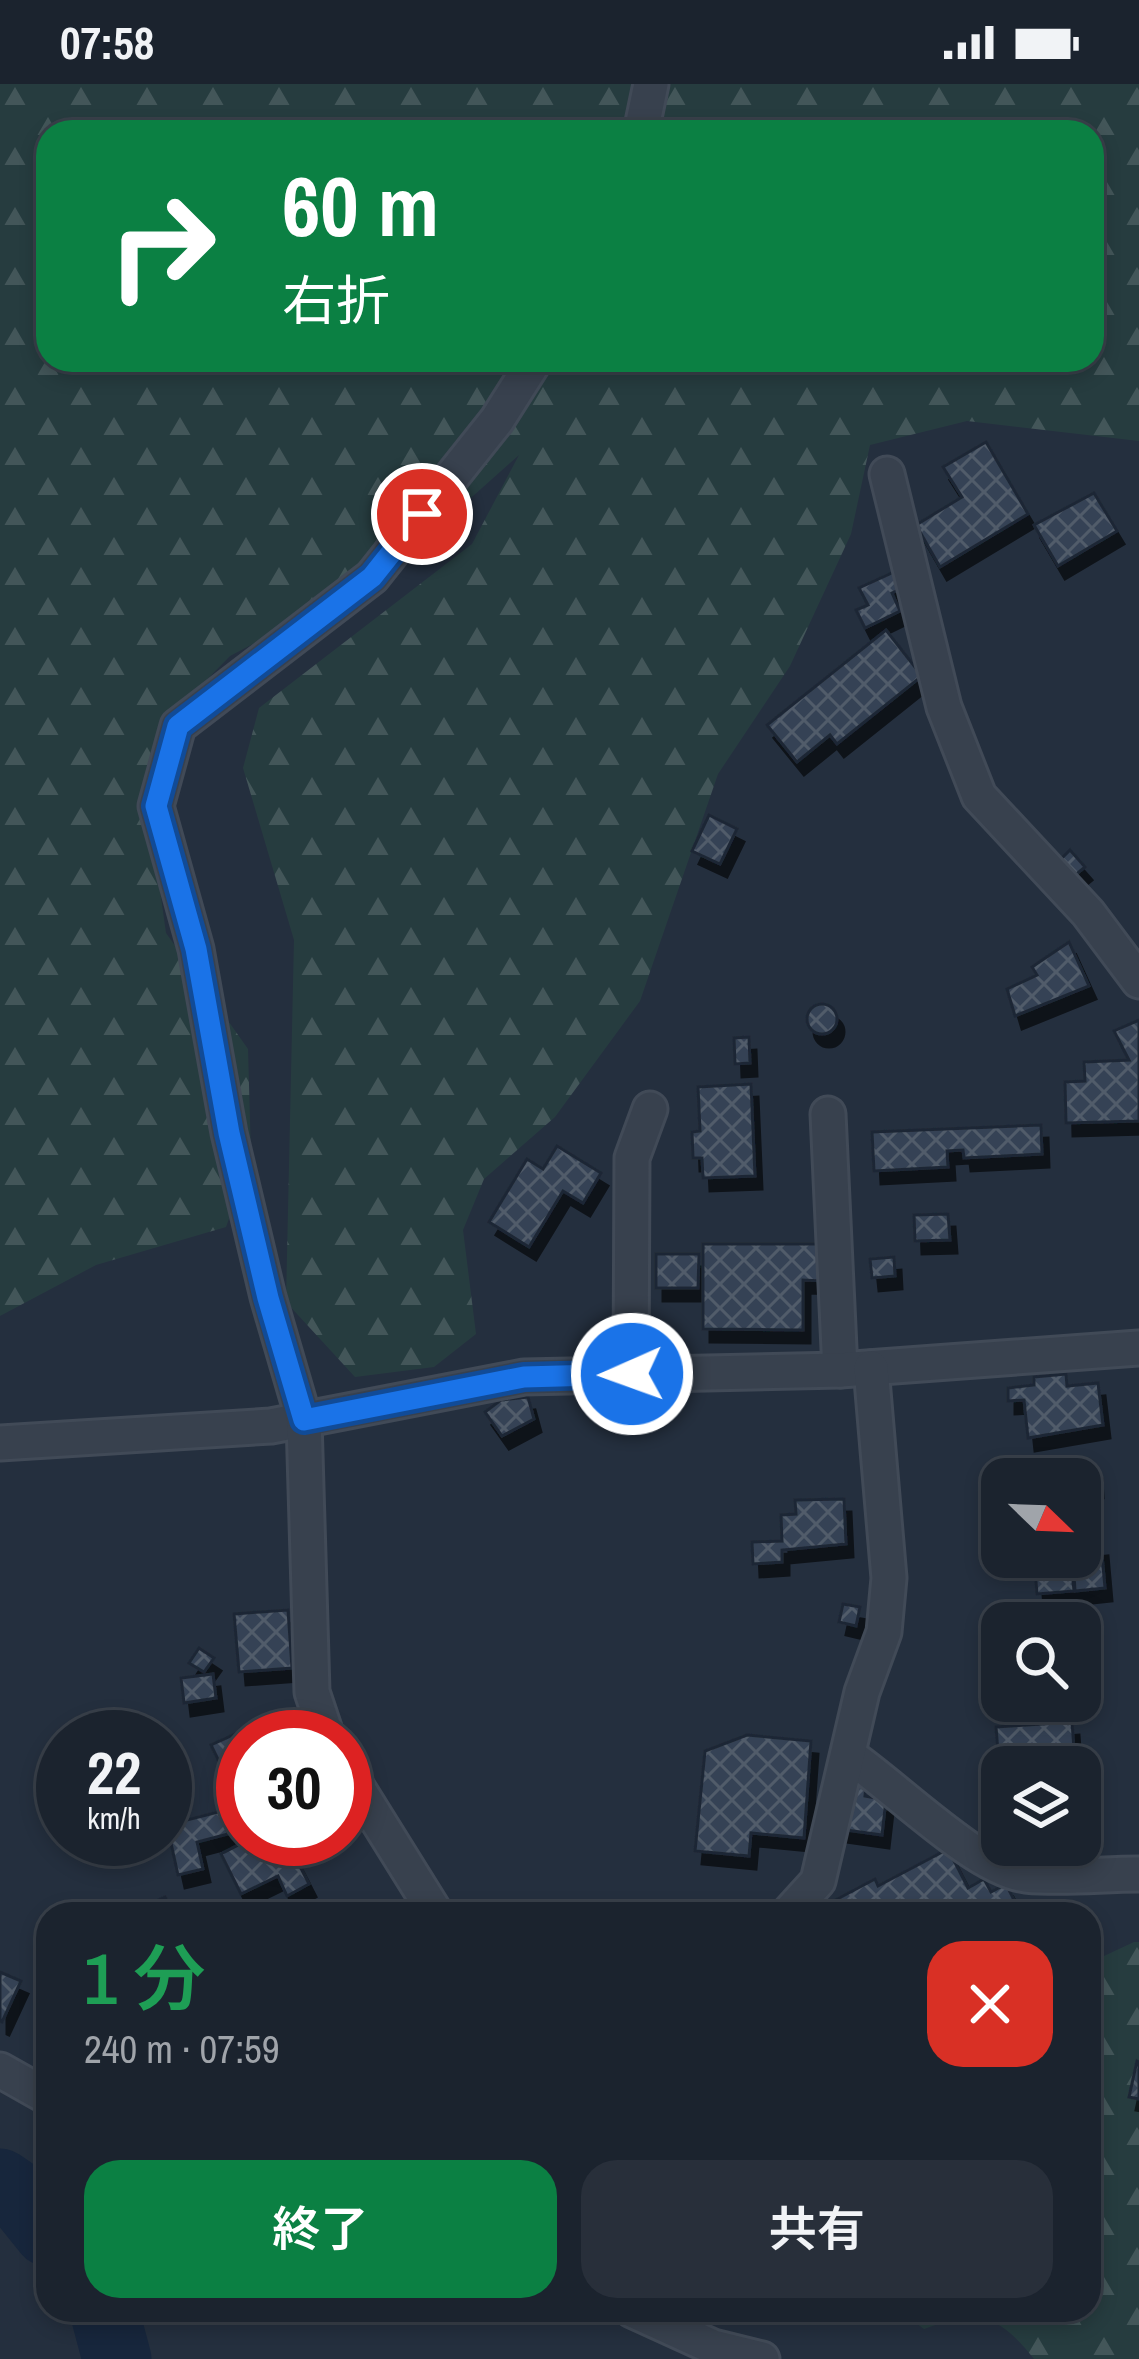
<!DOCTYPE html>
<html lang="ja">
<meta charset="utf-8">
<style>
body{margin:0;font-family:"Archivo Narrow","Noto Sans JP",sans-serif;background:#282f3a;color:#f1f3f6;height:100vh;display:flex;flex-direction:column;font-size:45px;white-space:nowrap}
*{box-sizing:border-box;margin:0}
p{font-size:39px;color:#a0a4aa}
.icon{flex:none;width:66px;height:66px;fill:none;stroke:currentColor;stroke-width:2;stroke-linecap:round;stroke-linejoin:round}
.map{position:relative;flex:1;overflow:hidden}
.panel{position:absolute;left:36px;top:1818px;width:1065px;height:420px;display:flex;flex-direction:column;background:#1b232e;border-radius:36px;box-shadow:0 6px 18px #0003,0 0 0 3px #39404a}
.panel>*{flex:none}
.top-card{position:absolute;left:36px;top:36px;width:1068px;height:252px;border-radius:36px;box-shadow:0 6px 18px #0003,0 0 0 3px #39404a;background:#0b8043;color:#fff;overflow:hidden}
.needle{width:78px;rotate:113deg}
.buttons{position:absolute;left:981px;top:1374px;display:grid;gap:24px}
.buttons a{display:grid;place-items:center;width:120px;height:120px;border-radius:24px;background:#1b232e;box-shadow:0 6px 18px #0003,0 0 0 3px #39404a;font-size:60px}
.speed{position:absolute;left:36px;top:1626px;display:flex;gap:24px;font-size:60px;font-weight:700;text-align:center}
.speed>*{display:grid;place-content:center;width:156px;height:156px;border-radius:50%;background:#1b232e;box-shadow:0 6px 18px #0003,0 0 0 3px #39404a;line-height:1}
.speed small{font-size:30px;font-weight:400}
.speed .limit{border:18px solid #d22;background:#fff;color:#111}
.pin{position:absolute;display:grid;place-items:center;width:102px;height:102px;color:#fff;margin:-51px;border:6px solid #fff;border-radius:50%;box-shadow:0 3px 12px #0007}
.me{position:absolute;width:132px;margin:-66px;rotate:268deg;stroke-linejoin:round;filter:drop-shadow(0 0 9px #0008)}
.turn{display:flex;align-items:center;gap:42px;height:252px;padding:0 48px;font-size:54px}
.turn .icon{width:156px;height:156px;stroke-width:2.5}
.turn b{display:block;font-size:84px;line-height:102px}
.round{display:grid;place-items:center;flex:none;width:126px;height:126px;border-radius:36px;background:#282f3a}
.headline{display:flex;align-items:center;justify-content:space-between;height:204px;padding:0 48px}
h1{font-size:72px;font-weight:600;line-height:90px;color:#1e9e55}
.cta{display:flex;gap:24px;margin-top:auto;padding:24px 48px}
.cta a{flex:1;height:138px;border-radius:36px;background:#0b8043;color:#fff;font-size:48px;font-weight:600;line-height:138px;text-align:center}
.cta a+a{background:#282f3a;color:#f1f3f6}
.status{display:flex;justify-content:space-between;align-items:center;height:84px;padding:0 60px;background:#1b232e;direction:ltr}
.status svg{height:33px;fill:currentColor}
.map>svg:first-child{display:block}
</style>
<div class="status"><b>07:58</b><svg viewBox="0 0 49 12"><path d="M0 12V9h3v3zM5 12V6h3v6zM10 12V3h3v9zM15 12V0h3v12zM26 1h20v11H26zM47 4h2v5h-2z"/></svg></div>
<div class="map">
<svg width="1139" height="2275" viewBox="0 0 1139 2275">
<defs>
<pattern id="forest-firs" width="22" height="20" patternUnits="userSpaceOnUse" patternTransform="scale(3)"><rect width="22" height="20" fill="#263c3f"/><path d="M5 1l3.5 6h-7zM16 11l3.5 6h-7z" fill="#435659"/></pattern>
<pattern id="building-cross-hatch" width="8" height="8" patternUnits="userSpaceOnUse" patternTransform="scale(3)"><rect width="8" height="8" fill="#364354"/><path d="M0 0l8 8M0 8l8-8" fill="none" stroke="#515c6b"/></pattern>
<filter id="shadow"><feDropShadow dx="7" dy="13" stdDeviation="0" flood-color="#0009"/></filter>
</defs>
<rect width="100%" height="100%" fill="#242f3e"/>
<g fill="url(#forest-firs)" fill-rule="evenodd">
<path d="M 0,0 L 1139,0 L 1139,357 L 967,337 L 870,361 L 851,450 L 790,582 L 718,690 L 640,917 L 555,1033 L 484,1095 L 463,1146 L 476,1250 L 434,1283 L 355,1293 L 286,1218 L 294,856 L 243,684 L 259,624 L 472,460 L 519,371 L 427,453 L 354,507 L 230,572 L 170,633 L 147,715 L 166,849 L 248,965 L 251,1073 L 226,1143 L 96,1181 L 0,1232 ZM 48,48 L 1092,48 L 1092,276 L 48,276 Z"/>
<path d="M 1134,1858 L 1139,1858 L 1139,2275 L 1034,2275 C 999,2230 977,2225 924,2245 L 899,2226 L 1089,2226 L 1089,1879 Z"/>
</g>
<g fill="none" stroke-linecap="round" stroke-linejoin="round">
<g stroke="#17263c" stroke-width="69">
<path d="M 0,2099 L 19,2112 L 48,2148"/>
<path d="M 104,2226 L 117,2275"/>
</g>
</g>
<g fill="url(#building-cross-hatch)" stroke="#1f2835" stroke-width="3" filter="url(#shadow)">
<path d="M 986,358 L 1028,430 L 940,483 L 916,441 L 962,413 L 943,383 Z"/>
<path d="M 1094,409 L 1117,447 L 1058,482 L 1034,441 Z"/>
<path d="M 894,488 L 901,505 L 892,509 L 900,527 L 865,544 L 856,526 L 868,521 L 859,504 Z"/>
<path d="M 886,546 L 922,592 L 837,660 L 830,651 L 797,678 L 767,641 Z"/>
<path d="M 709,731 L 737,745 L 720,780 L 692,767 Z"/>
<path d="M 1070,766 L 1085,783 L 1073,793 L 1059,777 Z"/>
<path d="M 1069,858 L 1089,902 L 1015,932 L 1007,905 L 1037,891 L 1032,883 Z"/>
<circle cx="822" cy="935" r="15"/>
<path d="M 1139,936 L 1139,1037 L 1066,1039 L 1065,998 L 1085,997 L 1084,978 L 1129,976 L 1114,947 Z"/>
<path d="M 749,953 L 750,979 L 735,980 L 734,954 Z"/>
<path d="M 751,1000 L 755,1092 L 703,1094 L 702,1074 L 693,1074 L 692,1048 L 700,1047 L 698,1003 Z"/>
<path d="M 1041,1041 L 1042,1070 L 964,1074 L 963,1066 L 947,1067 L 948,1083 L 874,1087 L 872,1048 Z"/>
<path d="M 557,1062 L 601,1089 L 583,1119 L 563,1107 L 529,1163 L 489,1138 L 527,1075 L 543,1085 Z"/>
<path d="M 948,1130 L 950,1156 L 915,1157 L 914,1131 Z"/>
<path d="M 703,1160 L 824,1160 L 824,1197 L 803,1196 L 803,1246 L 703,1245 Z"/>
<path d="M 656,1170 L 699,1170 L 698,1204 L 656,1204 Z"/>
<path d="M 894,1173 L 895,1192 L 872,1194 L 870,1175 Z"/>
<path d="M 1066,1290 L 1067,1302 L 1098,1299 L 1103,1341 L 1028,1354 L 1024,1316 L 1008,1317 L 1008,1304 L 1034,1301 L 1034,1293 Z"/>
<path d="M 528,1313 L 534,1335 L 502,1352 L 485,1328 L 501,1316 Z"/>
<path d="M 1095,1382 L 1096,1401 L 1080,1403 L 1080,1395 L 1046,1395 L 1045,1385 Z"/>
<path d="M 844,1415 L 846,1460 L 782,1466 L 782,1478 L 753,1480 L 752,1458 L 782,1457 L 781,1431 L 796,1430 L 795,1416 Z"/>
<path d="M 1101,1459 L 1105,1504 L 1075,1507 L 1073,1473 L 1080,1473 L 1080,1461 Z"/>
<path d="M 1034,1473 L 1071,1473 L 1074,1507 L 1037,1510 Z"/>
<path d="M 843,1520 L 860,1523 L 856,1542 L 839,1538 Z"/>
<path d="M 288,1526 L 292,1584 L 239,1588 L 234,1530 Z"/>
<path d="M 199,1564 L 214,1574 L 204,1588 L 189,1579 Z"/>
<path d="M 213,1590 L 216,1614 L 184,1619 L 181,1594 Z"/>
<path d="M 277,1631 L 288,1653 L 243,1653 L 243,1691 L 229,1698 L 211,1661 Z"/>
<path d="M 1072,1638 L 1074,1665 L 1086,1664 L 1087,1696 L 1080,1696 L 1080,1683 L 1002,1683 L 1002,1733 L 1001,1722 L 992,1723 L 990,1694 L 1000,1693 L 996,1643 Z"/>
<path d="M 747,1651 L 811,1657 L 804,1754 L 751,1749 L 749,1772 L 695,1767 L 705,1667 Z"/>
<path d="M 845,1699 L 866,1702 L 865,1712 L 886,1716 L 882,1751 L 839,1745 Z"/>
<path d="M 222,1727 L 228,1750 L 197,1758 L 203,1785 L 178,1791 L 167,1741 Z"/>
<path d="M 998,1736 L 1002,1761 L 1066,1761 L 1067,1768 L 1000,1771 Z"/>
<path d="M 250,1755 L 286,1755 L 309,1800 L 287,1812 L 278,1792 L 241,1810 L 221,1770 Z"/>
<path d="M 948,1765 L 968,1804 L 984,1795 L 991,1808 L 1006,1800 L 1021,1830 L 834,1830 L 828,1820 L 875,1795 L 878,1802 Z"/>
<path d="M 165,1813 L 174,1830 L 152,1830 L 148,1821 Z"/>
<path d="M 0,1888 L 21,1897 L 2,1938 L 0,1937 Z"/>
<path d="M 1137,1977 L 1139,1978 L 1139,2015 L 1129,2013 Z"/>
</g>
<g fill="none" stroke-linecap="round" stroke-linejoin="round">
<g stroke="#414a57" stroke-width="39">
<g id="street">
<path d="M 641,48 L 651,0"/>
<path d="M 887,390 L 944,623 L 979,712 L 1088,829 L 1139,897"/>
<path d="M 828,1030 L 840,1286"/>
<path d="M 631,1290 L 632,1074 L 650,1025"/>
<path d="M 0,1359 L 271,1342 L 524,1293 L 840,1286 L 1139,1264"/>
<path d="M 327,1653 L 312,1608 L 304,1336 L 268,1213 L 229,1049 L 196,865 L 156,722 L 178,642 L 372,493 L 497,336 L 535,276"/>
<path d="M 848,1671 C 893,1701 977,1786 1026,1791 C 1062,1795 1102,1790 1139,1790"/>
<path d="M 345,1684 L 436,1830"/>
<path d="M 788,1830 L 818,1797 L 862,1608 L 884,1548 L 889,1494 L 871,1284"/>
<path d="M 0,1986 L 48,2013"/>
<path d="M 632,2226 L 713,2263 L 762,2275"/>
</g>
</g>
<use href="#street" stroke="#38414e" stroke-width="33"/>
</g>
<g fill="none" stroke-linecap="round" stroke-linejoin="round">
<g stroke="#114b97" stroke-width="30">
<path id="route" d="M 422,430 L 372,493 L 178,642 L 156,722 L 196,865 L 229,1049 L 268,1214 L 304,1336 L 524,1293 L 632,1290"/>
</g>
<use href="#route" stroke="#1a73e8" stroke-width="21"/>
</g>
</svg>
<div class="buttons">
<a><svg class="needle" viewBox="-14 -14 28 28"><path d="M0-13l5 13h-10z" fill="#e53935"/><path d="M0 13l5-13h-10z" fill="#a0a4aa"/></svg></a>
<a><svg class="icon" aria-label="search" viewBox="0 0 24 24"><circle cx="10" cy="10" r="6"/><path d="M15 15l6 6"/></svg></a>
<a><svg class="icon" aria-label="layers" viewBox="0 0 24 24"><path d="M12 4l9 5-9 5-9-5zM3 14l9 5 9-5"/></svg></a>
</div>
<div class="speed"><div>22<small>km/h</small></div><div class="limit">30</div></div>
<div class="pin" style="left:422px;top:430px;background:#d93025"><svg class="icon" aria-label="arrive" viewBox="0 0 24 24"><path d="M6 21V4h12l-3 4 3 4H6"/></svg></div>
<svg class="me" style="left:632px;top:1290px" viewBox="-20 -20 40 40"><circle r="17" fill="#1a73e8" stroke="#fff" stroke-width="3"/><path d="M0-11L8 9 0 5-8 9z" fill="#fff"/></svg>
<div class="top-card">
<div class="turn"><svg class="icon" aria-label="right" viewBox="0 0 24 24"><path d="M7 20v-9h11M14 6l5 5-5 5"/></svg><div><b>60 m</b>右折</div></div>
</div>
<section class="panel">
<div class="headline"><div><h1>1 分</h1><p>240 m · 07:59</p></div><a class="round" style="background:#d93025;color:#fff"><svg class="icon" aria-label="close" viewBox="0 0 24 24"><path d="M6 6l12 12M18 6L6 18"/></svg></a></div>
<div class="cta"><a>終了</a><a>共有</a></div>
</section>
</div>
